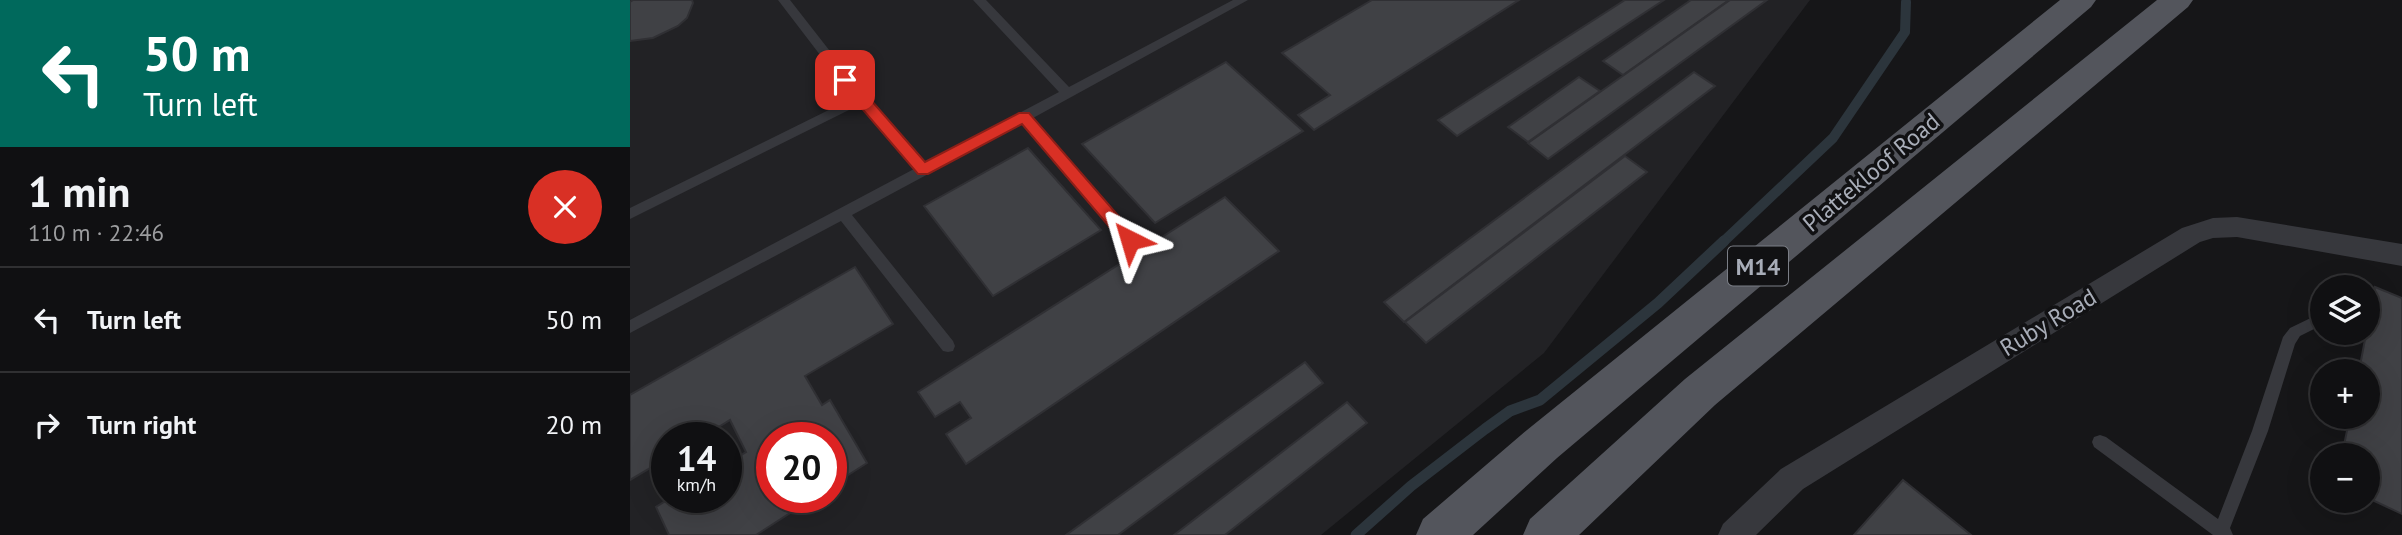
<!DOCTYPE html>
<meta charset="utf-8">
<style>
body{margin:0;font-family:"PT Sans",sans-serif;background:#1e1e20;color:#f1f3f6;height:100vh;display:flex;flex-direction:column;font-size:26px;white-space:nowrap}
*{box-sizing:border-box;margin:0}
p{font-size:23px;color:#9c9d9f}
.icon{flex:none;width:38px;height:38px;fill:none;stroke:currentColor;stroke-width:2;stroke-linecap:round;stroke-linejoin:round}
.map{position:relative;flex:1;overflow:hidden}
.panel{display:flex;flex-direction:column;background:#101012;width:630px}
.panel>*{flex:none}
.top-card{background:#00695c;color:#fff;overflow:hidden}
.buttons{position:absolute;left:1680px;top:275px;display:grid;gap:14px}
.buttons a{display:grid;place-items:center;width:70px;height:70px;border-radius:50%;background:#101012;box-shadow:0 7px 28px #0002,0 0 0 2px #303032;font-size:35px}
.speed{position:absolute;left:21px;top:422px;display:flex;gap:14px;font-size:35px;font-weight:700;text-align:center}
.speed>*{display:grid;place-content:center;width:91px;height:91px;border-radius:50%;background:#101012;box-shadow:0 7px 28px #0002,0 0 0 2px #303032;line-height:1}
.speed small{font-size:18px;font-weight:400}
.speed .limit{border:10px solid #d22;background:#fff;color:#111}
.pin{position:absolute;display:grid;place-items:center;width:60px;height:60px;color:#fff;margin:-30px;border-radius:14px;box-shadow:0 4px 10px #0006}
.me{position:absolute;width:77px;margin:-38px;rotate:320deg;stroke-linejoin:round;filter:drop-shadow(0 0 5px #0008)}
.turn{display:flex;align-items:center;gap:24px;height:147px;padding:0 28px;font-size:32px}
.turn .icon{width:91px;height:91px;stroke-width:2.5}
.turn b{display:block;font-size:49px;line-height:60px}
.round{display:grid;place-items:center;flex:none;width:74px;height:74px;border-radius:37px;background:#1e1e20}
.head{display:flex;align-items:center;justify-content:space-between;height:119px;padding:0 28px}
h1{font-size:42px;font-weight:600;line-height:52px}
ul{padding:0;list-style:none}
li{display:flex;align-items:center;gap:21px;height:105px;padding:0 28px;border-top:2px solid #303032}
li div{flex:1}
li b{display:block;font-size:26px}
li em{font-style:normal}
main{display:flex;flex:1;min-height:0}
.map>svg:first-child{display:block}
</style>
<main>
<section class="panel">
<div class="top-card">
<div class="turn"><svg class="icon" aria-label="left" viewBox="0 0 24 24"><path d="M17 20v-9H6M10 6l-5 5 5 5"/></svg><div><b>50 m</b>Turn left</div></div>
</div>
<div class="head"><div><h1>1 min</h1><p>110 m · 22:46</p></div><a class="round" style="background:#d93025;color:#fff"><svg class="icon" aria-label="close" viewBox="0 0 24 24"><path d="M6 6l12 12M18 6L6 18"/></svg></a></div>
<ul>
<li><svg class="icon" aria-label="left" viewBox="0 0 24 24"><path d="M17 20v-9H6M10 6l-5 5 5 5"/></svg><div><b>Turn left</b></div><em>50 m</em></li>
<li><svg class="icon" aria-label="right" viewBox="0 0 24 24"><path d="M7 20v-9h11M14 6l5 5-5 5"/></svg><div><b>Turn right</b></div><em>20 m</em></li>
</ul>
</section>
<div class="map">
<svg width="1772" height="535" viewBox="0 0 1772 535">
<rect width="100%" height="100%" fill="#161618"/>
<path fill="#222225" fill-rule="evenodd" d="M 0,0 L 1180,0 L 914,353 L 691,535 L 0,535 ZM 37,438 L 96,438 L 96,497 L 37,497 ZM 142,438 L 201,438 L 201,497 L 142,497 Z"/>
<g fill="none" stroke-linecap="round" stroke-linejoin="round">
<path stroke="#2c353c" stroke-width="10" d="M 1092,243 L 1203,138 L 1275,32 L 1276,2"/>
<path stroke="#2c353c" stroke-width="11" d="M 726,535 L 781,486 L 855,429 L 880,411 L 910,400 L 1028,303 L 1094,241"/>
</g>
<g fill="#404145" stroke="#303034" stroke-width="2">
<path d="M 3,0 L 62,0 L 63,3 L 57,18 L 48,26 L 23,38 L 0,41 L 0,2 Z"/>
<path d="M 742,0 L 889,0 L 684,130 L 668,115 L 700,95 L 652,53 Z"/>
<path d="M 995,0 L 1034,0 L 827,136 L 808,120 Z"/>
<path d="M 1061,0 L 1099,0 L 993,75 L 973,61 Z"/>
<path d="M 1100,0 L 1137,0 L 918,159 L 898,143 Z"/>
<path d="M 596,62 L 673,131 L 525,223 L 452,144 Z"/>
<path d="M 1064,72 L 1085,86 L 774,322 L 754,302 Z"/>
<path d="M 949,77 L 970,91 L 898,142 L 878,127 Z"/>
<path d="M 398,148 L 471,230 L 363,296 L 294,206 Z"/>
<path d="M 995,156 L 1017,172 L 796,343 L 775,322 Z"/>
<path d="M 595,197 L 649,251 L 336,464 L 316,434 L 341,418 L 330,402 L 305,417 L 288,392 Z"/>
<path d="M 225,267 L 263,324 L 175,376 L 192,405 L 200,400 L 237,463 L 201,486 L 201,438 L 142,438 L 142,497 L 185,497 L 126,535 L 39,535 L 26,507 L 42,497 L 96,497 L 96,464 L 116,452 L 100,420 L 71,438 L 37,438 L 37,458 L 0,480 L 0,395 Z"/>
<path d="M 1745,287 L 1772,298 L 1772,514 L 1738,498 L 1738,455 L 1712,455 L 1720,416 L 1738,416 L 1738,371 L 1729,371 Z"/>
<path d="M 675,362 L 693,383 L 488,535 L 436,535 Z"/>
<path d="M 717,402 L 737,423 L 595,535 L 544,535 Z"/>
<path d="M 1273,480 L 1341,535 L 1224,535 Z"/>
</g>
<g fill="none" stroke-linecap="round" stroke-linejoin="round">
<g fill="#37383d" fill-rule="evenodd">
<path d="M 148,0 L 160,0 L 235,96 L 295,163 L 429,92 L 343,0 L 356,0 L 439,87 L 603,0 L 618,0 L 403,118 L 505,236 L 507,240 L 505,244 L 495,244 L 393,123 L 222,215 L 323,341 L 325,346 L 323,351 L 318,352 L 313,351 L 211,221 L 0,333 L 0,320 L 284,169 L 229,105 L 0,219 L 0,208 L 223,98 Z"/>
<path d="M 1689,314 L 1692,315 L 1692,325 L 1670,336 L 1665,344 L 1638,431 L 1600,528 L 1603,535 L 1583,535 L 1464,447 L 1462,442 L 1464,437 L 1470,435 L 1476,437 L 1588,519 L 1622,431 L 1653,337 L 1660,328 Z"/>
</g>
<path fill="#37383d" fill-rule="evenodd" d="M 1607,217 L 1772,244 L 1772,266 L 1607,237 L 1583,238 L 1570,242 L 1173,489 L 1126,535 L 1088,535 L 1093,524 L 1151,469 L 1552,228 L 1583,218 Z"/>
<g fill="#53555c" fill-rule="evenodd">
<path d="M 1430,0 L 1466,0 L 1461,7 L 927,458 L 843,535 L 786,535 L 793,519 L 897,430 Z"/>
<path d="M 1527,0 L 1563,0 L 1558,7 L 1085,405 L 949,535 L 893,535 L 900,519 L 1055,379 Z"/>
</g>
</g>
<path fill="#d93025" stroke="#8d1f18" stroke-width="2" d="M 215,75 L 220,76 L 295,162 L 389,113 L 399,113 L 505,235 L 507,240 L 505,244 L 494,244 L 392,124 L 298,174 L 288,174 L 210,83 L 210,76 Z"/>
<g text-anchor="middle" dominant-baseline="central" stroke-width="7" stroke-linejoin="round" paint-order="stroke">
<rect fill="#111113" stroke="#7b7e86" stroke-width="2" x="1098" y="246.5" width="60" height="39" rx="5"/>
<g font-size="23" font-weight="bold" fill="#a8adb8">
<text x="1128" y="266">M14</text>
</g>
<g font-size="24" fill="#a8adb8" stroke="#111113">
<text transform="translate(1241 172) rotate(-40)">Plattekloof Road</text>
<text transform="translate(1418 322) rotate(-31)">Ruby Road</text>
</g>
</g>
</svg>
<div class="buttons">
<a><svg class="icon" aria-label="layers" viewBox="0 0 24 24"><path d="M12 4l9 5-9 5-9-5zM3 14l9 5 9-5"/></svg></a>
<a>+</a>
<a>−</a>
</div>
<div class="speed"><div>14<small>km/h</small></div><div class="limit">20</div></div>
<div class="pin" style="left:215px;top:80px;background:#d93025"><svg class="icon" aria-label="arrive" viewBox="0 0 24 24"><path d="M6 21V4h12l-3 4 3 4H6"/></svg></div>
<svg class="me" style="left:500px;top:240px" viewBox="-20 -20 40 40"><path d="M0-17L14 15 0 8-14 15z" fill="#d93025" stroke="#fff" stroke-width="4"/></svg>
</div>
</main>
